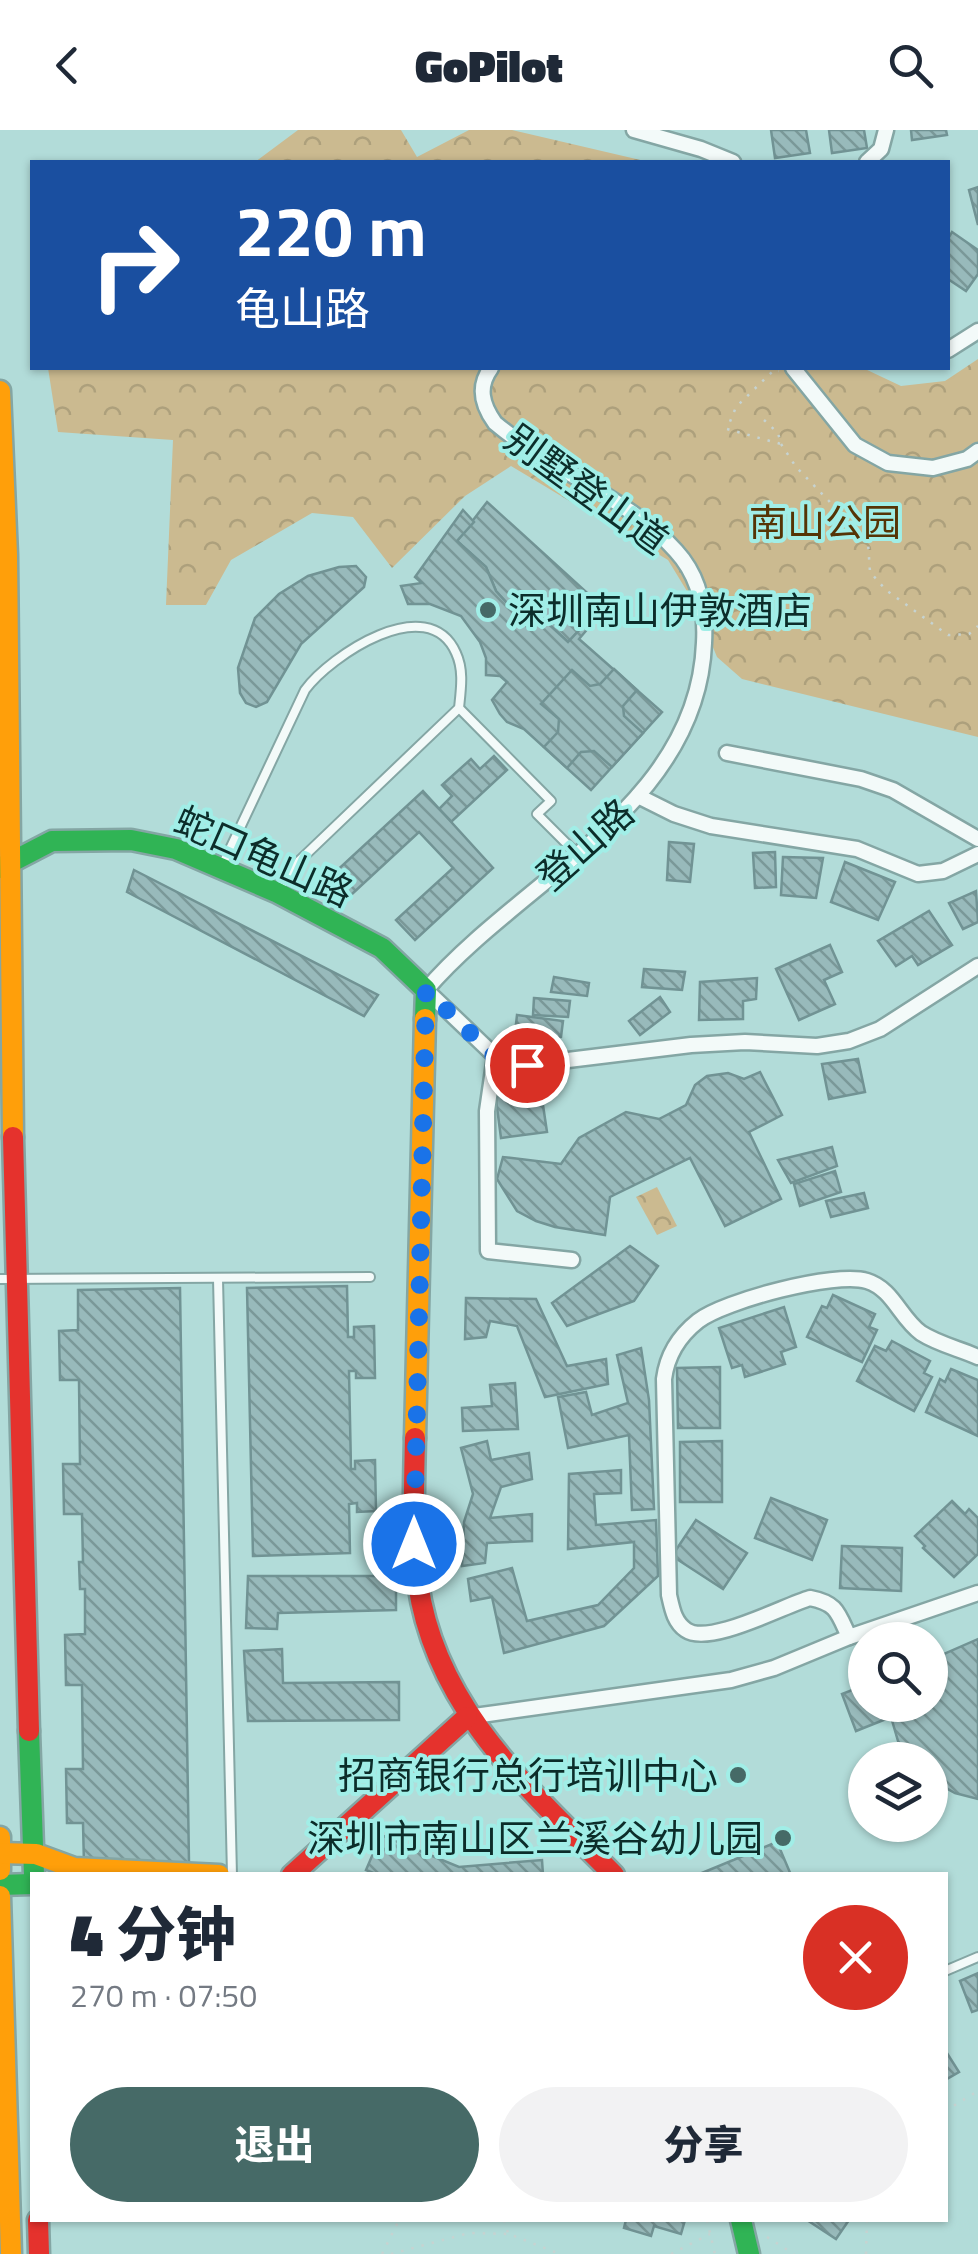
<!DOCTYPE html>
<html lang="zh">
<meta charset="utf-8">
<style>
body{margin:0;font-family:"Titillium Web","Noto Sans SC",sans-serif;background:#f2f2f3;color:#1f2937;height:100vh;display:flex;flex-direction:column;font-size:38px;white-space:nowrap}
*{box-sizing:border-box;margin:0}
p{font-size:32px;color:#747a83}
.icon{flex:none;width:55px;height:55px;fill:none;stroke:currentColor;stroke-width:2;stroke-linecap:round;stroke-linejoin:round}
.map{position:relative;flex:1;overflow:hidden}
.sheet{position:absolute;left:30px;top:1742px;width:918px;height:350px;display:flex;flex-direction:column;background:#fff;border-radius:0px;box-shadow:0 2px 8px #0004}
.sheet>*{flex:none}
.banner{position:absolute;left:30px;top:30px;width:920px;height:210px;border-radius:0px;box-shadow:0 2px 8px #0004;background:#1a4fa0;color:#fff;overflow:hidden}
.fabs{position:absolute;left:848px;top:1492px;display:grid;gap:20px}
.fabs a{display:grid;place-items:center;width:100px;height:100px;border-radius:50%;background:#fff;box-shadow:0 2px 8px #0004;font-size:50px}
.pin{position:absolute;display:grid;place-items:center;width:85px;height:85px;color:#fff;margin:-42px;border:5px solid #fff;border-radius:50%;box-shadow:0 2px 10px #0007}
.me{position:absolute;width:110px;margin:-55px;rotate:0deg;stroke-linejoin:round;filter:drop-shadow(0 0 8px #0008)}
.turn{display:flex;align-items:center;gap:35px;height:210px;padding:0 40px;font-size:45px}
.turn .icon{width:130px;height:130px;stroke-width:2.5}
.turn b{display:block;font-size:70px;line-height:85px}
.round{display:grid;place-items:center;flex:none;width:105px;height:105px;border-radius:52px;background:#f2f2f3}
.overview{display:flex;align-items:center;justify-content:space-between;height:170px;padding:0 40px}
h1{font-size:60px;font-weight:800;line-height:75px}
.button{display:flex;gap:20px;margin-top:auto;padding:20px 40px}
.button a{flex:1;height:115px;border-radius:60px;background:#466a67;color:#fff;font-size:40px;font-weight:800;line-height:115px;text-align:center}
.button a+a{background:#f2f2f3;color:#1f2937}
header{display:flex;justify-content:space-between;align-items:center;height:130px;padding:0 40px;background:#fff;font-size:45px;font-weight:800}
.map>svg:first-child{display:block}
</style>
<header><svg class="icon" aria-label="back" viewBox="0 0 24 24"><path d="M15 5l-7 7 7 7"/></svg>GoPilot<svg class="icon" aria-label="search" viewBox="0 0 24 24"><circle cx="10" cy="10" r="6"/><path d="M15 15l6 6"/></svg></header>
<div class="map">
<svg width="978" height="2124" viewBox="0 0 978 2124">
<defs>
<pattern id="park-crowns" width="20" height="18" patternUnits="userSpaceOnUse" patternTransform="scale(2.5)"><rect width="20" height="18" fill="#cbba90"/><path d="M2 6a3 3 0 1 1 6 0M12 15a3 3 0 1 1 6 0" fill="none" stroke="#ada07c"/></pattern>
<pattern id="building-back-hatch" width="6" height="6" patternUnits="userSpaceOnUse" patternTransform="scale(2.5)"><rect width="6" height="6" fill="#98babb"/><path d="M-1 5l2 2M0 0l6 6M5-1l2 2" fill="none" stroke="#7a9898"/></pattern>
</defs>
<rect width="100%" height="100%" fill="#b2dcd9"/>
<g fill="url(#park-crowns)">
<path d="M 298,0 L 401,0 L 417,27 L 469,0 L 512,0 L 649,32 L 255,32 Z"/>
<path d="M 978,229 L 978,607 L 742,549 L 717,527 L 696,476 L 668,430 L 511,336 L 465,366 L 392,438 L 353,387 L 312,383 L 231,430 L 206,475 L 166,475 L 173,310 L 58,302 L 48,238 L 863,238 L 901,256 L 945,251 Z"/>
<path d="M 657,1057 L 677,1096 L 657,1105 L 636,1067 Z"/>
</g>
<g fill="url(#building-back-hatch)" stroke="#719394" stroke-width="2.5">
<path d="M 771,0 L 806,0 L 810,23 L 775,28 Z"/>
<path d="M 829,0 L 864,0 L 867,18 L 832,23 Z"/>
<path d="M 911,0 L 946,0 L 947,5 L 912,10 Z"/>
<path d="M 978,57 L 978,95 L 969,60 Z"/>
<path d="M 952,102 L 978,120 L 978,144 L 966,161 L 948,149 L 948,109 Z"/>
<path d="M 487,372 L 606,480 L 590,496 L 586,493 L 568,512 L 542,488 L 530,485 L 506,472 L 496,461 L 486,437 L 457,411 Z"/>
<path d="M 463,380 L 474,392 L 457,411 L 486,437 L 496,461 L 506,472 L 530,485 L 542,488 L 568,512 L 586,493 L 590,496 L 579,509 L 662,582 L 591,660 L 524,599 L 507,592 L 500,584 L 492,570 L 507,552 L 500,546 L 486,545 L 486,528 L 480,512 L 461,486 L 430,474 L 408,474 L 401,456 L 422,453 L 415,447 Z"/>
<path d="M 356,436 L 366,447 L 364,457 L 301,514 L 267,572 L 256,577 L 246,573 L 240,563 L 238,538 L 255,488 L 279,464 L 308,446 L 339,437 Z"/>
<path d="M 614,539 L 637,560 L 623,576 L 624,586 L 643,603 L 612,637 L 594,621 L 581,622 L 567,638 L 544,617 L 558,602 L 559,589 L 541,574 L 572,540 L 590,556 L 600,554 Z"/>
<path d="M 494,626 L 507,640 L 451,692 L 439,679 L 452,666 L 442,655 L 471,629 L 480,639 Z"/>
<path d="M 423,661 L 493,738 L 415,810 L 396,790 L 453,738 L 419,702 L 351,765 L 332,745 Z"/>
<path d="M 669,712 L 694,714 L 690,752 L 667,750 Z"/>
<path d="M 775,722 L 776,757 L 755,758 L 753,723 Z"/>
<path d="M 783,727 L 823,728 L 816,768 L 781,765 Z"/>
<path d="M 845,732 L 895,752 L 878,790 L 831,772 Z"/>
<path d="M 134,740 L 378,865 L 364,886 L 127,762 Z"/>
<path d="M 976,761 L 978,792 L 963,799 L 949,773 Z"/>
<path d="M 929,781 L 952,815 L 918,835 L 912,826 L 896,836 L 878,811 Z"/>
<path d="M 830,815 L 842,842 L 824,850 L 835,874 L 799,890 L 776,839 Z"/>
<path d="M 644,839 L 685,842 L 682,860 L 642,857 Z"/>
<path d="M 554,847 L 589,853 L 587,866 L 551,862 Z"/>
<path d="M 757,848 L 756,869 L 743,871 L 743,889 L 699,890 L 700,852 Z"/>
<path d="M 660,867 L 670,882 L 640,905 L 629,891 Z"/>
<path d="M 534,868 L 570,871 L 568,887 L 533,885 Z"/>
<path d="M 517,885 L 563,891 L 561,907 L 515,903 Z"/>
<path d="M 858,929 L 865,962 L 829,969 L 822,934 Z"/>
<path d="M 760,942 L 782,985 L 749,1002 L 781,1069 L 725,1096 L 690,1028 L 610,1067 L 605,1105 L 555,1097 L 536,1091 L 517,1081 L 497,1049 L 503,1027 L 561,1034 L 579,1008 L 626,982 L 659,989 L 686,975 L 695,955 L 707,946 L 728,943 L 744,949 Z"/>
<path d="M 540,955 L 547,1002 L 501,1008 L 495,962 Z"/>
<path d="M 832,1017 L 837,1036 L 791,1053 L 778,1030 Z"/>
<path d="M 835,1041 L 841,1062 L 800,1076 L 794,1054 Z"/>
<path d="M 864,1063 L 868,1078 L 831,1087 L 826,1071 Z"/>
<path d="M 630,1116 L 658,1136 L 634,1171 L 567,1196 L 552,1173 Z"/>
<path d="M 347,1156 L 348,1207 L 354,1207 L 354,1197 L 374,1196 L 375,1248 L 356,1248 L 356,1241 L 349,1241 L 351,1339 L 355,1339 L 355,1331 L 375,1330 L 376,1381 L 357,1382 L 357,1373 L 349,1374 L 350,1423 L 253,1426 L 247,1158 Z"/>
<path d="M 180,1158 L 189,1732 L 84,1735 L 83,1693 L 67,1693 L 66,1639 L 83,1639 L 82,1555 L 66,1555 L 65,1505 L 85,1504 L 85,1459 L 80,1459 L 79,1432 L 83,1432 L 82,1384 L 64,1384 L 63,1334 L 80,1334 L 79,1250 L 60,1250 L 59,1201 L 78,1200 L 78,1160 Z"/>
<path d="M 833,1165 L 875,1184 L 869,1197 L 877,1200 L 862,1232 L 807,1207 L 822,1176 L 827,1178 Z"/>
<path d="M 466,1168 L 536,1169 L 567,1236 L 606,1229 L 608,1254 L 545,1267 L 517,1196 L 490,1191 L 486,1207 L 465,1209 Z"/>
<path d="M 784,1177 L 796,1217 L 781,1222 L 785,1234 L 745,1247 L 742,1235 L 732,1238 L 719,1198 Z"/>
<path d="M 892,1211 L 930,1231 L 924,1243 L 932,1247 L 914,1281 L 857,1251 L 875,1216 L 886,1221 Z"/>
<path d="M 641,1218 L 649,1270 L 654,1379 L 632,1380 L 629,1305 L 568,1318 L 558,1267 L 586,1262 L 592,1285 L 628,1273 L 617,1225 Z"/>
<path d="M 720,1237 L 720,1298 L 678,1298 L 677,1238 Z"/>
<path d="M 951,1239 L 978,1250 L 978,1306 L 926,1282 L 940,1249 L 945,1252 Z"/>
<path d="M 515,1253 L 518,1299 L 463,1301 L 462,1278 L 492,1276 L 490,1255 Z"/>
<path d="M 487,1311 L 491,1330 L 529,1323 L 532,1349 L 501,1357 L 490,1388 L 532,1384 L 532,1411 L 487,1413 L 485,1433 L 462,1436 L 464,1392 L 473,1364 L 461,1318 Z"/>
<path d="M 722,1311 L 722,1372 L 680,1372 L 680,1312 Z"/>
<path d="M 621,1340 L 621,1363 L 594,1364 L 596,1395 L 656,1390 L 658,1446 L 604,1496 L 504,1523 L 492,1467 L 471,1471 L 468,1449 L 512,1438 L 527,1491 L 598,1475 L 634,1438 L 634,1412 L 568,1419 L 569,1344 Z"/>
<path d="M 771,1368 L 827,1390 L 812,1430 L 755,1408 Z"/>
<path d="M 952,1371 L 965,1384 L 969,1379 L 978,1388 L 978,1424 L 954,1447 L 923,1418 L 925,1416 L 915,1406 Z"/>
<path d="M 696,1390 L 747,1423 L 723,1459 L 672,1426 Z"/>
<path d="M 842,1416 L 902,1418 L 901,1461 L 840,1458 Z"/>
<path d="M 248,1446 L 396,1446 L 396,1480 L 278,1483 L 277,1499 L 246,1498 Z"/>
<path d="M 978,1509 L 978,1669 L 955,1663 L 930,1649 L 930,1630 L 911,1630 L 898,1611 L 891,1587 L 856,1601 L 842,1564 L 865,1555 L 865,1575 L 930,1575 L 930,1530 Z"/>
<path d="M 282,1519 L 283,1553 L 399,1552 L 399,1590 L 248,1591 L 244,1521 Z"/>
<path d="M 381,1705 L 459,1737 L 542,1730 L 543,1745 L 378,1745 L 366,1740 Z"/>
<path d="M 777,1712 L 791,1745 L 697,1745 Z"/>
<path d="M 978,1843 L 978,1880 L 972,1882 L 960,1851 Z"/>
<path d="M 945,1920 L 959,1942 L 945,1950 Z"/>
<path d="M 626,2090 L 685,2090 L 681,2104 L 654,2096 L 651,2106 L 624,2098 Z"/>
<path d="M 807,2090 L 849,2090 L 836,2109 Z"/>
</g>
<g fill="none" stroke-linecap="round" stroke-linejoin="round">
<g stroke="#84a6a4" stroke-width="12">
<g id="lane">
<path d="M 459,578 L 551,671 L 537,684 L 577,724"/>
<path d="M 221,738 L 305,560 C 330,526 428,460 456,523 C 464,540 461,559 459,578 L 299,731 L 278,759"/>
<path d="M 0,1149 L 370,1147"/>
<path d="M 218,1149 L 232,1745"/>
<path d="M 945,1841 L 978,1827"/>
</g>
</g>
<g stroke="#84a6a4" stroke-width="19">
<g id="street">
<path d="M 634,0 L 701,19 L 733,32"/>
<path d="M 867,32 L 881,19 L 886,0"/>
<path d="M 948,220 L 978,201"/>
<path d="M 491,238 C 477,257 482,275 495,293 C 548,338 631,370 676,421 C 699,446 706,478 704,513 C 698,676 520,750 426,860 L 495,926 L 527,935 L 691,915 L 745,912 L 817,916 L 849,911 L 880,899 L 978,836"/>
<path d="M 793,238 L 855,315 L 888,333 L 933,338 L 967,329 L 978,321"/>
<path d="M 727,623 L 861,649 L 893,660 L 978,709"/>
<path d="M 638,666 L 674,684 L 711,696 L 857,719 L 918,744 L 943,741 L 978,724"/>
<path d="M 495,926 L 487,981 L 488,1121 L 572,1130"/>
<path d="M 849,1507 C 838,1483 837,1473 810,1468 C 783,1476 709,1516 686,1500 C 674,1492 672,1478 669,1465 L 664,1249 C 667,1226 679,1206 698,1191 C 724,1171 835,1141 867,1151 C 893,1159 900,1188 921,1203 C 938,1214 960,1219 978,1227"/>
<path d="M 467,1587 L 731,1550 L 774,1538 L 849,1507 L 978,1463"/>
</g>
</g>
<g stroke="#84a6a4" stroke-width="25">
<g id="fast">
<path d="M 0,738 L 52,711 L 131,710 L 176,719 L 276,762 L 382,818 L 426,860 L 425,889"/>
<path d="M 29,1601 L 34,1745"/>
<path d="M 0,1755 L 32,1754"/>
<path d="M 741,2090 L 749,2124"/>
</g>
</g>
<g stroke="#84a6a4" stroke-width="25">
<g id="slow">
<path d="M 0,261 L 7,425 L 13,1007"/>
<path d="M 415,1308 L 425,889"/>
<path d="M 0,1707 L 0,1740"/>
<path d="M 0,1723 L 36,1724 L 74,1738 L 219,1745"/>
<path d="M 0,1766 L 11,2124"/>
</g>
</g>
<g stroke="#84a6a4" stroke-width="25">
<g id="jam">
<path d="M 13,1007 L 29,1601"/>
<path d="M 415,1308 C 414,1356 412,1404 418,1453 C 435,1578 530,1660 614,1745"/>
<path d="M 292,1745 L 467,1587"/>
<path d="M 38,2090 L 39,2124"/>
</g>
</g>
<g stroke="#c6d3d1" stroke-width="2.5" stroke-dasharray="2.5 8" stroke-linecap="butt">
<path d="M 764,290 L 778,303 L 781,314 L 727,299 L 736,277 L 774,240 L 779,241"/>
<path d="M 781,314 L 796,337 L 829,371 L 855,405 L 868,413 L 870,442 L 886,460 L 948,505 L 969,504 L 978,496"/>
<path d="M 945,1981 L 978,1961"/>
<path d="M 504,2090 L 508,2103"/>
<path d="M 707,2090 L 715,2124"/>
<path d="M 767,2107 L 794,2124"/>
<path d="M 382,2124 L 399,2090"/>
<path d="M 391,2124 L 469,2103 L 509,2104 L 560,2124"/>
<path d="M 671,2124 L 710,2104"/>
<path d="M 866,2124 L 867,2090"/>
</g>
<use href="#lane" stroke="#f3faf9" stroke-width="8"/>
<use href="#street" stroke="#f3faf9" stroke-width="14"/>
<use href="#fast" stroke="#30b455" stroke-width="20"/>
<use href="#slow" stroke="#ff9f0a" stroke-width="20"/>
<use href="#jam" stroke="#e5322d" stroke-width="20"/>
</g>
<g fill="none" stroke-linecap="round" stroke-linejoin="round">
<path stroke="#1a73e8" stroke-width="18" stroke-dasharray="0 32.4" d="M 414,1414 L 426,860 L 494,926 L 527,935"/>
</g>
<g fill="#466a67" stroke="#a1eee7" stroke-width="4">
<circle cx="488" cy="480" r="10"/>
<circle cx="738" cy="1645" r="10"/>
<circle cx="783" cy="1708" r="10"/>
</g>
<g text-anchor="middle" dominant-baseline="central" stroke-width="8" stroke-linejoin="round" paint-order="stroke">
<g font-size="38" fill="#0c2d2a" stroke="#a1eee7">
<text transform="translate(587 359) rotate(36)">别墅登山道</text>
<text transform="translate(585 714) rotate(-42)">登山路</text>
<text transform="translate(264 726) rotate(24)">蛇口龟山路</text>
</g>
<g font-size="38" fill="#553405" stroke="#a1eee7">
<text x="825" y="392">南山公园</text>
</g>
<g font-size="38" fill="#0c2d2a" stroke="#a1eee7" text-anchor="end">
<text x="508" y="480" text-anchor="start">深圳南山伊敦酒店</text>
<text x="718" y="1645">招商银行总行培训中心</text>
<text x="763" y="1708">深圳市南山区兰溪谷幼儿园</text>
</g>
</g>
</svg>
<div class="fabs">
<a><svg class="icon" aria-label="search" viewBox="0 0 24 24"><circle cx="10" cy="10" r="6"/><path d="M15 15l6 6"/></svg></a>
<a><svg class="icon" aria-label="layers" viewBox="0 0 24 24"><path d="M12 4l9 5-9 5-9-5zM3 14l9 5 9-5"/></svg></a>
</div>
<div class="pin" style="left:527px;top:935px;background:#d93025"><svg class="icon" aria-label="arrive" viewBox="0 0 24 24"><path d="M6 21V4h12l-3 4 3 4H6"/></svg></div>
<svg class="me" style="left:414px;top:1414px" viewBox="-20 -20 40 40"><circle r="17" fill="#1a73e8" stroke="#fff" stroke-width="3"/><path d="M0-11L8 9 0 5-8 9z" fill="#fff"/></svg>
<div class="banner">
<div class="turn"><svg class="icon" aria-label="right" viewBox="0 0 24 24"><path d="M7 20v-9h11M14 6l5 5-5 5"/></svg><div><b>220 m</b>龟山路</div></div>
</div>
<section class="sheet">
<div class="overview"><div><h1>4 分钟</h1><p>270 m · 07:50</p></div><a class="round" style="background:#d93025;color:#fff"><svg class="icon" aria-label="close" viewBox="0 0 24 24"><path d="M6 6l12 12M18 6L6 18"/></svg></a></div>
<div class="button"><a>退出</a><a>分享</a></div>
</section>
</div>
